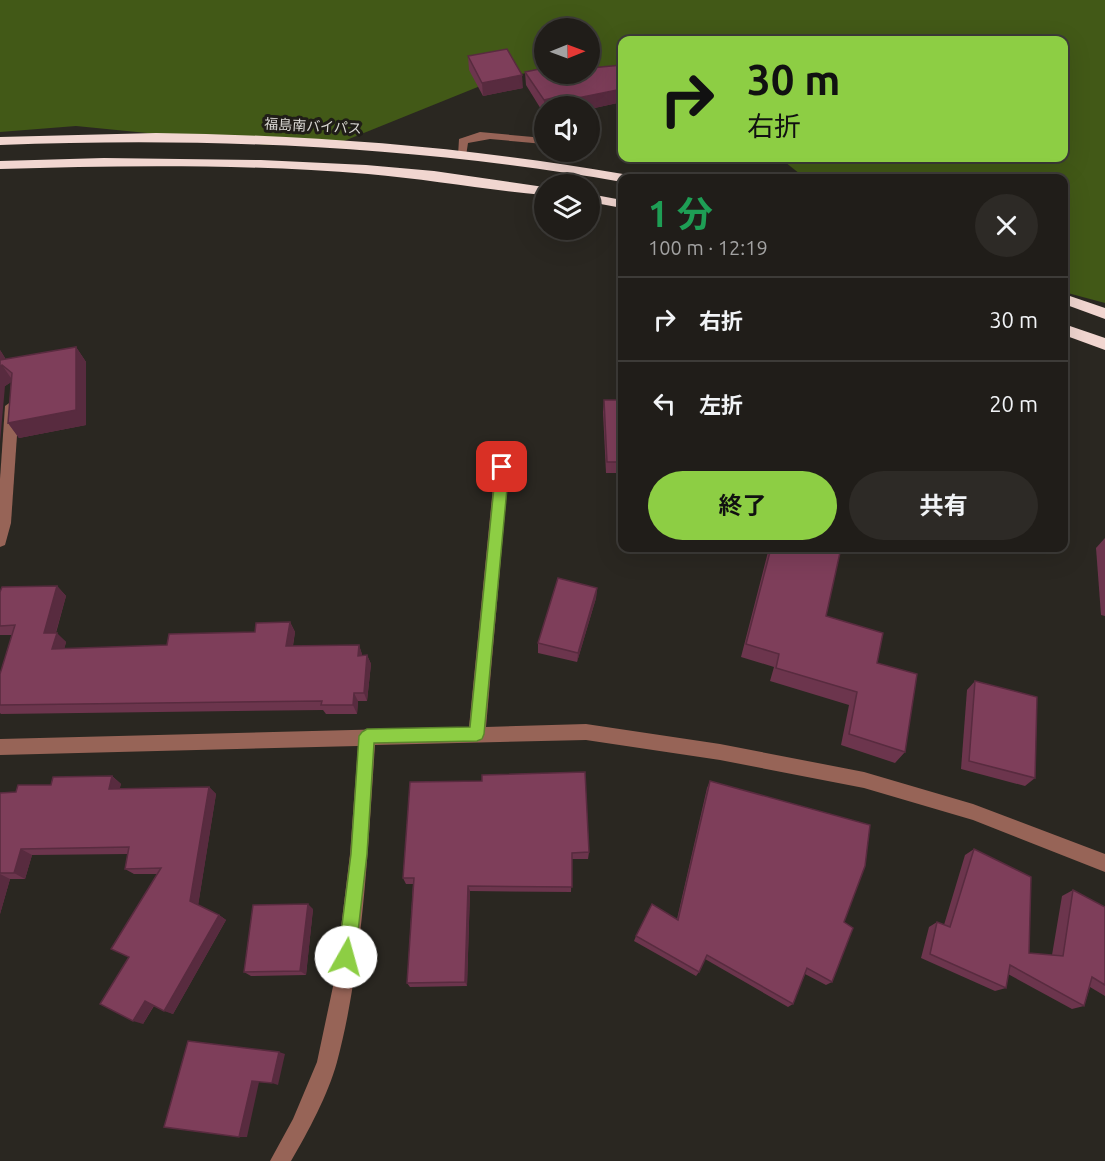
<!DOCTYPE html>
<html lang="ja">
<meta charset="utf-8">
<style>
body{margin:0;font-family:Ubuntu,"Noto Sans JP",sans-serif;background:#2d2a26;color:#f1f3f6;height:100vh;display:flex;flex-direction:column;font-size:22px;white-space:nowrap}
*{box-sizing:border-box;margin:0}
p{font-size:20px;color:#a2a2a2}
.icon{flex:none;width:33px;height:33px;fill:none;stroke:currentColor;stroke-width:2;stroke-linecap:round;stroke-linejoin:round}
.map{position:relative;flex:1;overflow:hidden}
.side{position:absolute;left:618px;top:174px;width:450px;height:378px;display:flex;flex-direction:column;background:#201d19;border-radius:12px;box-shadow:0 6px 24px #0002,0 0 0 2px #3d3b38}
.side>*{flex:none}
.banner{position:absolute;left:618px;top:36px;width:450px;height:126px;border-radius:12px;box-shadow:0 6px 24px #0002,0 0 0 2px #3d3b38;background:#8dce44;color:#111;overflow:hidden}
.needle{width:39px;rotate:89deg}
.fabs{position:absolute;left:534px;top:18px;display:grid;gap:12px}
.fabs a{display:grid;place-items:center;width:66px;height:66px;border-radius:50%;background:#201d19;box-shadow:0 6px 24px #0002,0 0 0 2px #3d3b38;font-size:30px}
.pin{position:absolute;display:grid;place-items:center;width:51px;height:51px;color:#fff;margin:-26px;border-radius:12px;box-shadow:0 3px 9px #0006}
.me{position:absolute;width:66px;margin:-33px;rotate:7deg;stroke-linejoin:round;filter:drop-shadow(0 0 4px #0008)}
.turn{display:flex;align-items:center;gap:21px;height:126px;padding:0 30px;font-size:27px}
.turn .icon{width:78px;height:78px;stroke-width:2.5}
.turn b{display:block;font-size:42px;line-height:51px}
.round{display:grid;place-items:center;flex:none;width:63px;height:63px;border-radius:32px;background:#2d2a26}
.head{display:flex;align-items:center;justify-content:space-between;height:102px;padding:0 30px}
h1{font-size:36px;font-weight:700;line-height:45px;color:#1e9e55}
.action{display:flex;gap:12px;margin-top:auto;padding:12px 30px}
.action a{flex:1;height:69px;border-radius:36px;background:#8dce44;color:#111;font-size:24px;font-weight:700;line-height:69px;text-align:center}
.action a+a{background:#2d2a26;color:#f1f3f6}
ul{padding:0;list-style:none}
li{display:flex;align-items:center;gap:18px;height:84px;padding:0 30px;border-top:2px solid #3d3b38}
li div{flex:1}
li b{display:block;font-size:22px}
li em{font-style:normal}
.map>svg:first-child{display:block}
</style>
<div class="map">
<svg width="1105" height="1161" viewBox="0 0 1105 1161">
<rect width="100%" height="100%" fill="#2a2721"/>
<path fill="#425917" d="M 0,0 L 1105,0 L 1105,303 L 1064,292 L 1064,178 L 805,178 L 780,158 L 1064,158 L 1064,40 L 622,40 L 622,72 L 590,70 L 590,28 L 544,28 L 544,71 L 505,76 L 344,141 L 269,145 L 76,126 L 0,132 Z"/>
<g fill="none" stroke-linecap="round" stroke-linejoin="round">
<g fill="#976457" fill-rule="evenodd">
<path d="M 480,132 L 544,138 L 544,144 L 490,139 L 468,143 L 466,156 L 458,156 L 459,139 Z"/>
<path d="M 12,401 L 19,406 L 11,523 L 5,545 L 0,547 L 0,479 L 5,406 Z"/>
<path d="M 502,461 L 509,467 L 486,727 L 586,724 L 720,744 L 864,772 L 973,804 L 1105,854 L 1105,872 L 973,820 L 864,788 L 720,760 L 586,740 L 375,745 C 368,847 363,964 337,1062 C 328,1095 308,1132 291,1161 L 270,1161 L 293,1119 L 317,1062 L 335,977 L 350,854 L 358,746 L 0,755 L 0,739 L 469,727 L 495,467 Z"/>
</g>
<g fill="#f1d6d0" fill-rule="evenodd">
<path d="M 156,133 C 313,135 468,147 623,174 L 630,178 L 622,178 L 622,182 C 414,146 211,137 0,145 L 0,137 Z"/>
<path d="M 104,158 L 261,160 L 366,165 L 434,171 L 544,187 L 544,195 C 486,190 427,179 368,174 C 246,164 123,165 0,169 L 0,161 Z"/>
<path d="M 590,194 L 622,200 L 622,208 L 590,202 Z"/>
<path d="M 1064,294 L 1105,308 L 1105,319 L 1064,304 Z"/>
<path d="M 1064,324 L 1105,338 L 1105,350 L 1064,335 Z"/>
</g>
</g>
<g fill="#6c354d">
<path d="M 468,56 L 523,88 L 483,96 L 469,70 Z"/>
<path d="M 622,65 L 622,102 L 590,109 L 590,106 L 544,106 L 544,114 L 526,85 L 525,72 L 544,74 Z"/>
<path d="M 76,347 L 86,362 L 86,425 L 19,438 L 8,423 L 11,382 L 5,386 L 0,350 L 5,358 L 5,360 Z"/>
<path d="M 604,400 L 622,400 L 622,473 L 606,473 L 603,412 Z"/>
<path d="M 1105,538 L 1105,616 L 1101,615 L 1096,548 Z"/>
<path d="M 769,548 L 841,548 L 826,616 L 877,663 L 905,752 L 895,763 L 841,745 L 849,705 L 770,681 L 774,667 L 741,657 Z"/>
<path d="M 57,586 L 66,596 L 56,633 L 66,642 L 64,649 L 167,645 L 255,632 L 290,622 L 295,632 L 293,646 L 359,645 L 362,655 L 367,655 L 371,664 L 367,701 L 358,701 L 357,714 L 326,714 L 323,710 L 1,714 L 0,713 L 0,674 L 12,635 L 0,635 L 0,592 Z"/>
<path d="M 597,588 L 596,598 L 577,662 L 538,653 L 538,643 Z"/>
<path d="M 975,681 L 1035,778 L 1025,786 L 961,769 L 967,690 Z"/>
<path d="M 112,776 L 121,784 L 119,789 L 209,787 L 216,794 L 198,905 L 219,915 L 226,920 L 173,1014 L 154,1006 L 143,1024 L 129,957 L 157,874 L 134,874 L 125,869 L 128,854 L 32,855 L 25,879 L 10,879 L 0,914 L 0,793 L 16,792 Z"/>
<path d="M 710,781 L 844,922 L 832,982 L 826,985 L 805,974 L 793,1004 L 788,1007 L 705,959 L 699,972 L 696,976 L 634,941 L 636,936 L 677,919 L 707,788 Z"/>
<path d="M 410,782 L 589,852 L 588,859 L 572,859 L 571,892 L 470,891 L 467,986 L 410,987 L 407,983 L 413,884 L 406,884 L 403,878 Z"/>
<path d="M 974,849 L 1029,953 L 1052,955 L 1062,896 L 1073,890 L 1105,907 L 1105,996 L 1090,987 L 1084,1006 L 1072,1009 L 1008,974 L 1006,988 L 995,991 L 921,958 L 929,927 L 937,922 L 944,925 L 965,855 Z"/>
<path d="M 313,909 L 306,975 L 251,976 L 244,972 Z"/>
</g>
<g fill="#582b3f">
<path d="M 522,75 L 523,88 L 483,96 L 482,83 Z"/>
<path d="M 622,89 L 622,102 L 590,109 L 590,106 L 563,106 L 563,101 Z"/>
<path d="M 560,96 L 560,106 L 544,106 L 544,100 Z"/>
<path d="M 76,347 L 86,362 L 86,425 L 19,438 L 8,423 Z"/>
<path d="M 0,350 L 5,358 L 4,367 L 2,365 L 13,381 L 5,386 L 0,442 Z"/>
<path d="M 57,586 L 66,596 L 53,642 L 44,633 Z"/>
<path d="M 597,588 L 596,598 L 577,662 L 578,653 Z"/>
<path d="M 290,622 L 295,632 L 291,655 L 286,646 Z"/>
<path d="M 57,633 L 66,642 L 62,659 L 52,649 Z"/>
<path d="M 359,645 L 362,654 L 361,665 L 358,656 Z"/>
<path d="M 367,655 L 371,664 L 367,701 L 364,693 Z"/>
<path d="M 354,693 L 358,701 L 357,714 L 353,705 Z"/>
<path d="M 112,776 L 121,784 L 118,796 L 109,789 Z"/>
<path d="M 209,787 L 216,794 L 198,906 L 190,901 Z"/>
<path d="M 21,849 L 32,855 L 25,879 L 14,873 Z"/>
<path d="M 0,874 L 10,879 L 0,914 Z"/>
<path d="M 468,886 L 470,891 L 467,986 L 465,982 Z"/>
<path d="M 308,904 L 313,909 L 306,975 L 300,971 Z"/>
<path d="M 219,915 L 226,920 L 173,1014 L 164,1011 Z"/>
<path d="M 145,1001 L 154,1005 L 143,1024 L 133,1021 Z"/>
<path d="M 279,1052 L 285,1054 L 278,1085 L 272,1083 Z"/>
<path d="M 252,1081 L 259,1082 L 247,1137 L 239,1137 Z"/>
</g>
<g fill="#7e3e5a" stroke="#582b3f" stroke-width="1.5">
<path d="M 507,49 L 522,75 L 482,83 L 468,56 Z"/>
<path d="M 622,65 L 622,89 L 563,101 L 560,96 L 544,100 L 525,72 L 544,68 L 544,74 L 590,74 L 590,68 Z"/>
<path d="M 76,347 L 76,410 L 8,423 L 12,373 L 2,365 L 0,367 L 0,360 Z"/>
<path d="M 604,400 L 622,400 L 622,462 L 607,462 Z"/>
<path d="M 771,548 L 841,548 L 826,616 L 883,633 L 877,663 L 917,674 L 905,752 L 849,734 L 857,692 L 776,668 L 779,654 L 746,644 Z"/>
<path d="M 558,578 L 597,588 L 578,653 L 538,643 Z"/>
<path d="M 57,586 L 44,633 L 57,633 L 52,649 L 167,645 L 169,634 L 255,632 L 256,623 L 290,622 L 286,646 L 359,645 L 358,656 L 367,655 L 364,693 L 354,693 L 353,705 L 321,705 L 322,701 L 0,705 L 0,674 L 15,625 L 0,626 L 0,592 L 2,587 Z"/>
<path d="M 975,681 L 1037,697 L 1035,778 L 969,761 Z"/>
<path d="M 585,772 L 589,852 L 572,853 L 572,887 L 468,886 L 465,982 L 407,983 L 414,878 L 403,878 L 410,782 L 482,781 L 482,775 Z"/>
<path d="M 112,776 L 109,789 L 209,787 L 190,901 L 219,915 L 164,1011 L 145,1001 L 133,1021 L 100,1004 L 129,957 L 111,949 L 161,868 L 125,869 L 129,847 L 21,849 L 14,873 L 0,873 L 0,793 L 16,792 L 18,785 L 51,785 L 53,777 Z"/>
<path d="M 710,781 L 870,825 L 865,866 L 844,922 L 853,928 L 832,982 L 807,968 L 793,1004 L 707,955 L 699,972 L 636,936 L 652,904 L 678,920 Z"/>
<path d="M 974,849 L 1031,877 L 1029,953 L 1063,956 L 1073,890 L 1105,907 L 1105,985 L 1092,977 L 1084,1006 L 1010,965 L 1006,988 L 930,954 L 937,922 L 950,927 Z"/>
<path d="M 308,904 L 300,971 L 244,972 L 253,905 Z"/>
<path d="M 188,1041 L 279,1052 L 272,1083 L 252,1081 L 239,1137 L 164,1127 Z"/>
</g>
<path fill="#8dce44" stroke="#5c862c" stroke-width="1.5" d="M 502,462 L 509,467 L 484,734 L 482,739 L 477,741 L 374,743 L 367,854 L 355,957 L 352,963 L 346,965 L 341,963 L 338,957 L 351,854 L 359,736 L 362,732 L 367,729 L 470,727 L 496,467 Z"/>
<g text-anchor="middle" dominant-baseline="central" stroke-width="6" stroke-linejoin="round" paint-order="stroke">
<g font-size="14" fill="#d9d7d3" stroke="#201d18">
<text transform="translate(313 126) rotate(3)">福島南バイパス</text>
</g>
</g>
</svg>
<div class="fabs">
<a><svg class="needle" viewBox="-14 -14 28 28"><path d="M0-13l5 13h-10z" fill="#e53935"/><path d="M0 13l5-13h-10z" fill="#a2a2a2"/></svg></a>
<a><svg class="icon" aria-label="sound" viewBox="0 0 24 24"><path d="M4 9h4l5-4v14l-5-4H4zM17 9q2 3 0 6"/></svg></a>
<a><svg class="icon" aria-label="layers" viewBox="0 0 24 24"><path d="M12 4l9 5-9 5-9-5zM3 14l9 5 9-5"/></svg></a>
</div>
<div class="pin" style="left:502px;top:467px;background:#d93025"><svg class="icon" aria-label="arrive" viewBox="0 0 24 24"><path d="M6 21V4h12l-3 4 3 4H6"/></svg></div>
<svg class="me" style="left:346px;top:957px" viewBox="-20 -20 40 40"><circle r="19" fill="#fff"/><path d="M0-13L10 11 0 6-10 11z" fill="#8dce44"/></svg>
<div class="banner">
<div class="turn"><svg class="icon" aria-label="right" viewBox="0 0 24 24"><path d="M7 20v-9h11M14 6l5 5-5 5"/></svg><div><b>30 m</b>右折</div></div>
</div>
<section class="side">
<div class="head"><div><h1>1 分</h1><p>100 m · 12:19</p></div><a class="round"><svg class="icon" aria-label="close" viewBox="0 0 24 24"><path d="M6 6l12 12M18 6L6 18"/></svg></a></div>
<ul>
<li><svg class="icon" aria-label="right" viewBox="0 0 24 24"><path d="M7 20v-9h11M14 6l5 5-5 5"/></svg><div><b>右折</b></div><em>30 m</em></li>
<li><svg class="icon" aria-label="left" viewBox="0 0 24 24"><path d="M17 20v-9H6M10 6l-5 5 5 5"/></svg><div><b>左折</b></div><em>20 m</em></li>
</ul>
<div class="action"><a>終了</a><a>共有</a></div>
</section>
</div>
